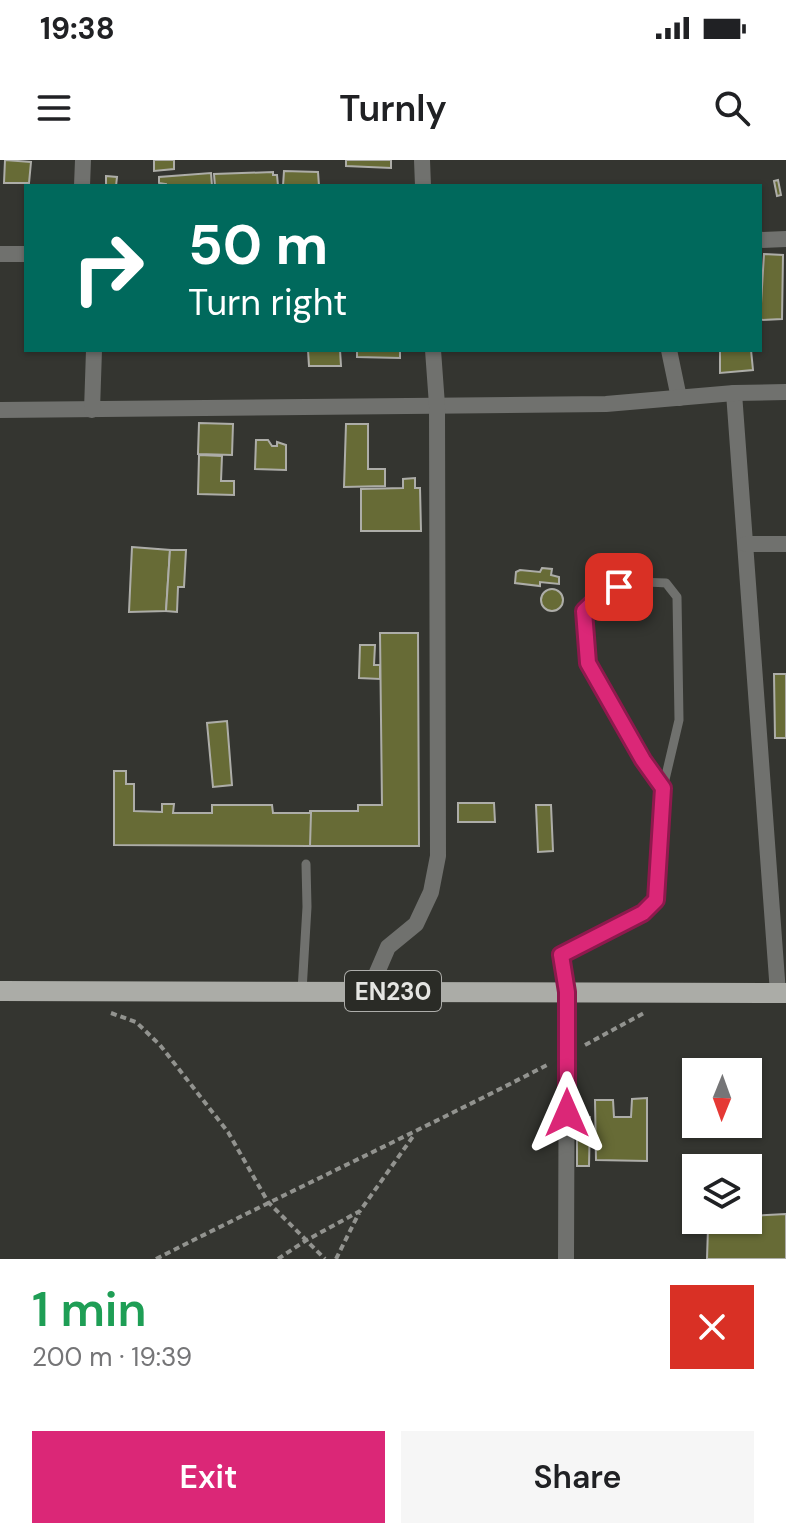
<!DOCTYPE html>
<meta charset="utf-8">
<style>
body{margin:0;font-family:"DM Sans",sans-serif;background:#f6f6f6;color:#202124;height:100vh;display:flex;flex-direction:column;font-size:30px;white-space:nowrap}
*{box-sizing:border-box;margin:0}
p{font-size:26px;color:#757577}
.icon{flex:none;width:44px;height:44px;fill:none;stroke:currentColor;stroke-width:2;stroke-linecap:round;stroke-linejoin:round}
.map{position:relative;height:1099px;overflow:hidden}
.side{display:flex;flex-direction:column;background:#fff;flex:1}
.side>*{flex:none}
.hud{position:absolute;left:24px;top:24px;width:738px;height:168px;border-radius:0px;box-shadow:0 2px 6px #0004;background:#00695c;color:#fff;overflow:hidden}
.needle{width:52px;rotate:181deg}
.tools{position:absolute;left:682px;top:898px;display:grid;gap:16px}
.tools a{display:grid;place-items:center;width:80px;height:80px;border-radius:0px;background:#fff;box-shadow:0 2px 6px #0004;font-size:40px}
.pin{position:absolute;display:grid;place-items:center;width:68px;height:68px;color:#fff;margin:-34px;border-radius:16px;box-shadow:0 4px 12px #0006}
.me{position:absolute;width:88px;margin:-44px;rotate:0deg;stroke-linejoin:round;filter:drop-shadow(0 0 6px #0008)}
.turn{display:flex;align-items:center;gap:28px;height:168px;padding:0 32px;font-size:36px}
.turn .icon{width:104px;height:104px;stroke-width:2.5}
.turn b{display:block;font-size:56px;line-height:68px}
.round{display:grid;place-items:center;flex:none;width:84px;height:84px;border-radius:0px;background:#f6f6f6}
.overview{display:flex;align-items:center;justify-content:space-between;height:136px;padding:0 32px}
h1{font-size:48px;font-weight:600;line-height:60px;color:#1e9e55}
.button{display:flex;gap:16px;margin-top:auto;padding:16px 32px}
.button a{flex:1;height:92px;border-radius:0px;background:#db2777;color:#fff;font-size:32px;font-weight:600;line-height:92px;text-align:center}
.button a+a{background:#f6f6f6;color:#202124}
.status{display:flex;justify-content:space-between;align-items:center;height:56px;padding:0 40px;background:#fff;direction:ltr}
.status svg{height:22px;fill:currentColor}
header{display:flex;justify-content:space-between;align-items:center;height:104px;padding:0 32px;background:#fff;font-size:36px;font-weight:600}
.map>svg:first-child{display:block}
</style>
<div class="status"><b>19:38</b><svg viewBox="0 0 49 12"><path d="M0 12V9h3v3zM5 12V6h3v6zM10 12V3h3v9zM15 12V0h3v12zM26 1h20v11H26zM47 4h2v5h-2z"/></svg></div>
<header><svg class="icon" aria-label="menu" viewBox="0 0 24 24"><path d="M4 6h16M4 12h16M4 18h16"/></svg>Turnly<svg class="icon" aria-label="search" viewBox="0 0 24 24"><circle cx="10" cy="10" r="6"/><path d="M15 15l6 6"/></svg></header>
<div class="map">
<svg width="786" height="1099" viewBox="0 0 786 1099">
<rect width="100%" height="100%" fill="#343530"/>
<g fill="#676b36" stroke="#adada8" stroke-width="2">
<path d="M 5,0 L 31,2 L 29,23 L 4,23 Z"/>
<path d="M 154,0 L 174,0 L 174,9 L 154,11 Z"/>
<path d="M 346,0 L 391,0 L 391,8 L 346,6 Z"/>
<path d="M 284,11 L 318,12 L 319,26 L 283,26 Z"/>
<path d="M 273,12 L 273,15 L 277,15 L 278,26 L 215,26 L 214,14 Z"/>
<path d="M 211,13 L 212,26 L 166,26 L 166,24 L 159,23 L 159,17 Z"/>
<path d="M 106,16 L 117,17 L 116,26 L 106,26 Z"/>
<path d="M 778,20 L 781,35 L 777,36 L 774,21 Z"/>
<path d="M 764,94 L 783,95 L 782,159 L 760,160 Z"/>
<path d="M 308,190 L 340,190 L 341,206 L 309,206 Z"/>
<path d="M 357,190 L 400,190 L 400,198 L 357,197 Z"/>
<path d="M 720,190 L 751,190 L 753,210 L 720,213 Z"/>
<path d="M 199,263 L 233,264 L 232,295 L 198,294 Z"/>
<path d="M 346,264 L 368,264 L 368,309 L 385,309 L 385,326 L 344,327 Z"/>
<path d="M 256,280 L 268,280 L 272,286 L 277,286 L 277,282 L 286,285 L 286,310 L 255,309 Z"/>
<path d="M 199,295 L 222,296 L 221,321 L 234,321 L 234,335 L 198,334 Z"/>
<path d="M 415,318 L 415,328 L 420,328 L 421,371 L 361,371 L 361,329 L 403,328 L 403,319 Z"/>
<path d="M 132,387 L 170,390 L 166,451 L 129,452 Z"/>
<path d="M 170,390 L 186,390 L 184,427 L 178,427 L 177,452 L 166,451 Z"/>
<path d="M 542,408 L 552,409 L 551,415 L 559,417 L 559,424 L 540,422 L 540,426 L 515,423 L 516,412 L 520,410 L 540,412 Z"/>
<circle cx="552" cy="440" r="11"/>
<path d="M 380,473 L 418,473 L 419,686 L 310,686 L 310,651 L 358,651 L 358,645 L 382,645 Z"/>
<path d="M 360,485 L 375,485 L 374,505 L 380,505 L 380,519 L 359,518 Z"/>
<path d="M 774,514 L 786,514 L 786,578 L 775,578 Z"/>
<path d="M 227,561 L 232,625 L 213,627 L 207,563 Z"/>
<path d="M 114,611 L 126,611 L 126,624 L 134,624 L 134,651 L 162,652 L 162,644 L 174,644 L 173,653 L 212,653 L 212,645 L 272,645 L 273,653 L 311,653 L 310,686 L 114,685 Z"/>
<path d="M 458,643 L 494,643 L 495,662 L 458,662 Z"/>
<path d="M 536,645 L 551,645 L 553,691 L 538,692 Z"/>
<path d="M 647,938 L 647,1001 L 596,1000 L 595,940 L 613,940 L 614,957 L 631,957 L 632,939 Z"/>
<path d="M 577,957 L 590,957 L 589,1006 L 577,1006 Z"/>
<path d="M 786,1054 L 786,1099 L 707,1099 L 708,1068 L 718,1068 L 718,1060 L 748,1060 L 748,1056 Z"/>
</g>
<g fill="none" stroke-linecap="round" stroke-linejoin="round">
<g stroke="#92938f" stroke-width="4" stroke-dasharray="6 4" stroke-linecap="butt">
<path d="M 111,853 L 136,862 L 160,885 L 228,972 L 268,1042 L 325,1099"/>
<path d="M 585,885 L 644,853"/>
<path d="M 156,1099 C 286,1033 419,971 549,904"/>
<path d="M 278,1099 L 305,1081 L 360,1051 L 414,975"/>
<path d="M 336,1099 L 359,1053"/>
</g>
<g stroke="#70716e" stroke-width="9">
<path d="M 302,831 L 307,747 L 306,704"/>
<path d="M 567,832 L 561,795 L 643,753 L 656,740 L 663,628 L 679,560 L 677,437 L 666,423 C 628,420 612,426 584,451 L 588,503 L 643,600 L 663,628"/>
</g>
<g stroke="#70716e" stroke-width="16">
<path d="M 422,0 L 423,26"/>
<path d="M 82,26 L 83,0"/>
<path d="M 760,80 L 786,79"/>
<path d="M 0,94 L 26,94"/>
<path d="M 669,190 L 679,238"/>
<path d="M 734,233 L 778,833"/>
<path d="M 0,250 L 606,244 L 734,233 L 786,232"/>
<path d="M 92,250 L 94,190"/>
<path d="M 746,384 L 786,384"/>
<path d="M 369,831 L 388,787 L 416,764 L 431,732 L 438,696 L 437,245 L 433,190"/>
<path d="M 566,1099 L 567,832"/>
</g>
<path stroke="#abaca7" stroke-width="20" d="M 0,831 L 786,833"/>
</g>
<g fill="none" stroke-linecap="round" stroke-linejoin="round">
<g stroke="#8e194d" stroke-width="20">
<path id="route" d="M 567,953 L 567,832 L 561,795 L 643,753 L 656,740 L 663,628 L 643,600 L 588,503 L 584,451 L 603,433 L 619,427"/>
</g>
<use href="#route" stroke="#db2777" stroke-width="14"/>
</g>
<g text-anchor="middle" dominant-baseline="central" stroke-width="8" stroke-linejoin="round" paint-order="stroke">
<rect fill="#2a2b26" stroke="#adadaa" stroke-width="2" x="345" y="811" width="96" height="40" rx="6"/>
<g font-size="24" font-weight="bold" fill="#e5e5e2">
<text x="393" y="831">EN230</text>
</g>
</g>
</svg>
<div class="tools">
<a><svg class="needle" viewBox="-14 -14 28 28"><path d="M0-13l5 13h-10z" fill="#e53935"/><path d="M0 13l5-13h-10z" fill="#757577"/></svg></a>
<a><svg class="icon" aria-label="layers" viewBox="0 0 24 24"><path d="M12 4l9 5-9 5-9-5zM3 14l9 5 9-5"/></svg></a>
</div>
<div class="pin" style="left:619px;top:427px;background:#d93025"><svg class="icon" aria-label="arrive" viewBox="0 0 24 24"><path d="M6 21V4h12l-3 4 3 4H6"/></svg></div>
<svg class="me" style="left:567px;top:953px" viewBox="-20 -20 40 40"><path d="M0-17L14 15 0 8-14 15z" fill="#db2777" stroke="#fff" stroke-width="4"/></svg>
<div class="hud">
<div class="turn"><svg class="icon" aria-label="right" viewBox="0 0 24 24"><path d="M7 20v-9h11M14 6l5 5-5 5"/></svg><div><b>50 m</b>Turn right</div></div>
</div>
</div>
<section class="side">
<div class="overview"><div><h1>1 min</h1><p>200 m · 19:39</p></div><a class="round" style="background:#d93025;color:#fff"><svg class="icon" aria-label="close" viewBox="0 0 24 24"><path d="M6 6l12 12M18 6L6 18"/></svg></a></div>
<div class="button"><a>Exit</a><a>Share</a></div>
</section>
